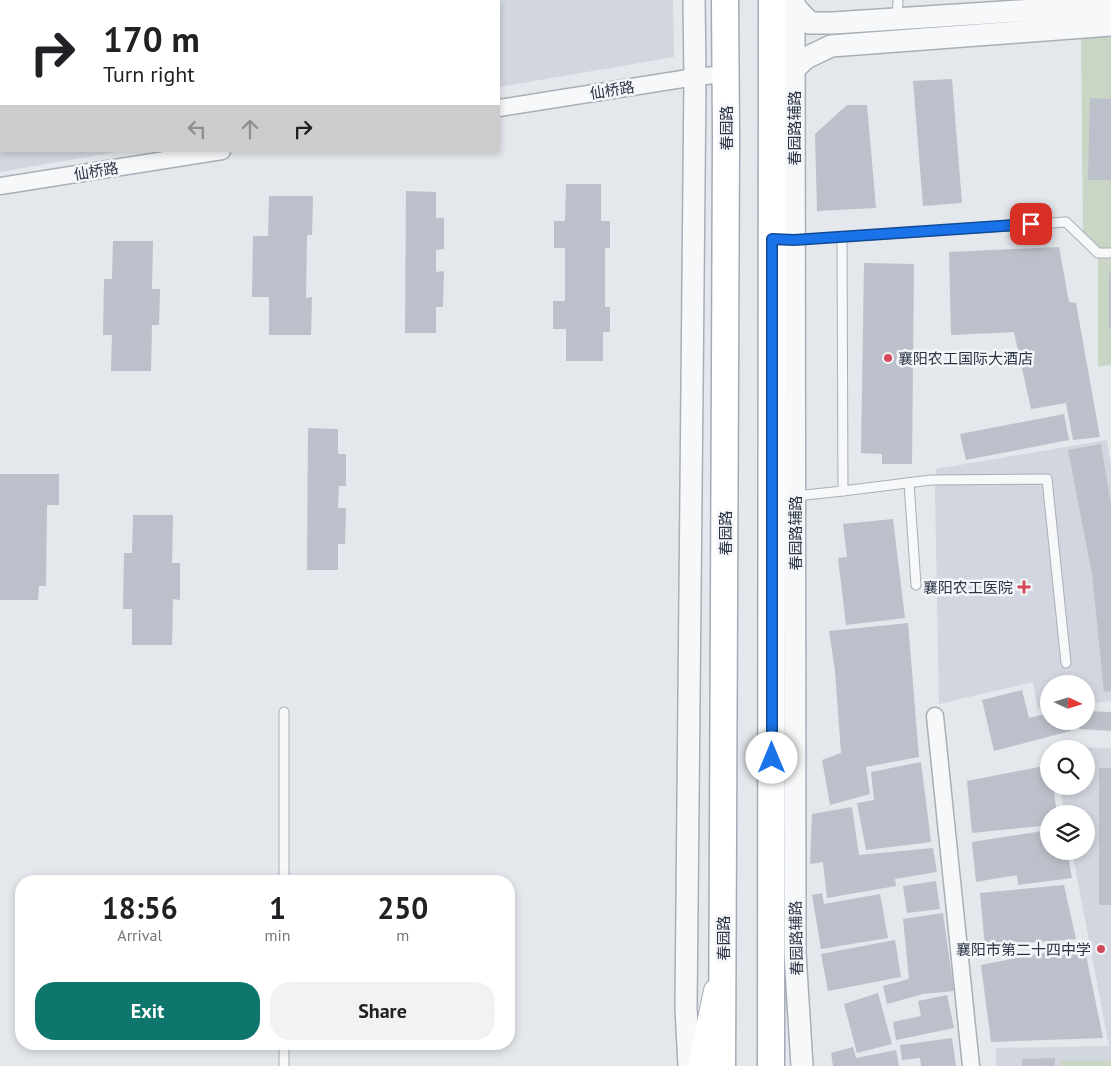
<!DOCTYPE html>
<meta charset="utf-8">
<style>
body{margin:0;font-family:"PT Sans","Noto Sans SC",sans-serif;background:#f2f2f2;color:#202124;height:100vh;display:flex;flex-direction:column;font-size:19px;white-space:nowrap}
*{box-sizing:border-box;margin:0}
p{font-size:16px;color:#757577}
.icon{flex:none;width:28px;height:28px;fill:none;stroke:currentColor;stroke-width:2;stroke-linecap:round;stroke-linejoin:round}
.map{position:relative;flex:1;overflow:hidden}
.sheet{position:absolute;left:15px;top:875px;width:500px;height:175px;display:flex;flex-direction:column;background:#fff;border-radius:20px;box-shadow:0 2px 8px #0003}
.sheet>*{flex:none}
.banner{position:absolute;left:0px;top:0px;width:500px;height:152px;box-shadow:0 2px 8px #0003;background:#fff;color:#202124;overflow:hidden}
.needle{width:32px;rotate:94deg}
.buttons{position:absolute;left:1040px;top:675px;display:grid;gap:10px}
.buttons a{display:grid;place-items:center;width:55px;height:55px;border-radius:50%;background:#fff;box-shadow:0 2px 8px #0003;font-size:25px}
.pin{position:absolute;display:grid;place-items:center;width:42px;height:42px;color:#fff;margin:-21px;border-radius:10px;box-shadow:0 2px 8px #0006}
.me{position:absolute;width:55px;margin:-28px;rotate:0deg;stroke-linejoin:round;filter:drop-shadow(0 0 4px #0008)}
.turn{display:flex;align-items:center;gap:18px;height:105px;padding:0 20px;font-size:22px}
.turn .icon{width:65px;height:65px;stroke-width:2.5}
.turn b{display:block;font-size:35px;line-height:42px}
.lanes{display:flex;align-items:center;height:48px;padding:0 20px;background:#0003;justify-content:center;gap:25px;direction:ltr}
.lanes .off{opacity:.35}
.eta{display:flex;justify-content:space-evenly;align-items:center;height:85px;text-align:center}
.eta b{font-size:30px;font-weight:800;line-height:35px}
.cta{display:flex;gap:10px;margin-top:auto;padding:10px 20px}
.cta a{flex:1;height:58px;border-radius:20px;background:#0f766e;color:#fff;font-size:20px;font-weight:800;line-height:58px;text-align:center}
.cta a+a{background:#f2f2f2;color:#202124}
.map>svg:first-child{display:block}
</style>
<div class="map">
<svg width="1111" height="1066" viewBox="0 0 1111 1066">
<rect width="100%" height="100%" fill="#e4e7ec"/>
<g fill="#d2d6de">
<path d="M 0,0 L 673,0 L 674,57 L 499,87 L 499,1 L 1,1 L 1,151 L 122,151 L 0,172 Z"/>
<path d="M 1107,440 L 1111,467 L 1111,701 L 1086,704 L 1086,684 L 1049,684 L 1049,707 L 1038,709 L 1033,682 L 939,704 L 935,491 L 936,469 Z"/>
<path d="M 1052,747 L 1111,748 L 1111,1066 L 996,1066 L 996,1048 L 1109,1046 L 1072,851 L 1086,851 L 1086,814 L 1065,814 L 1059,786 L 1086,786 L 1086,749 L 1052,749 Z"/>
</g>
<g fill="#c9d6c5">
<path d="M 1111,25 L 1111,365 L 1098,367 L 1098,253 L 1083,239 L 1081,27 Z"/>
<rect x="1061" y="1061" width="50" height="5"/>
</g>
<g fill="#bbc0ca">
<path d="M 952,79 L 962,203 L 923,206 L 913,81 Z"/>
<path d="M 1090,98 L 1111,99 L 1111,180 L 1088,180 Z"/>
<path d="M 847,105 L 867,105 L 876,208 L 817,211 L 815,134 Z"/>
<path d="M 566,184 L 601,184 L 601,221 L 610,221 L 610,248 L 605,248 L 605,307 L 610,307 L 610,332 L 603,332 L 603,361 L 566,361 L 566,329 L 553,329 L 553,301 L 565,301 L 565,248 L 554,248 L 554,221 L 565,221 Z"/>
<path d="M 406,191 L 436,192 L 436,218 L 444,218 L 444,249 L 436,250 L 436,272 L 444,271 L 443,307 L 436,307 L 436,333 L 405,333 Z"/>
<path d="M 269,196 L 313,196 L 312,235 L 307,235 L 306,298 L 312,297 L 311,335 L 269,335 L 269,297 L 252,297 L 253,236 L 268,236 Z"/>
<path d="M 113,241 L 153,241 L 152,289 L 160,289 L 159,325 L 152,325 L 151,371 L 111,371 L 112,335 L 103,335 L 104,279 L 112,279 Z"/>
<path d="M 1059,247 L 1069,302 L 1076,303 L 1100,437 L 1073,440 L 1066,403 L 1031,409 L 1014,332 L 951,335 L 949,252 Z"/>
<path d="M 864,263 L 914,264 L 912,464 L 882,464 L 882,454 L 861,453 Z"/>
<rect x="1109" y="273" width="2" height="56"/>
<path d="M 1064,414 L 1069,440 L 966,460 L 960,434 Z"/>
<path d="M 308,428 L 338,429 L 338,454 L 346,454 L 346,486 L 339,486 L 338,508 L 346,508 L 345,544 L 338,544 L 338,570 L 307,570 Z"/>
<path d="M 1101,444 L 1111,504 L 1111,691 L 1104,692 L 1092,574 L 1068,450 Z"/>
<path d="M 0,474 L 59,474 L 59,505 L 47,505 L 46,586 L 39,586 L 38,600 L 0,600 Z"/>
<path d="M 133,515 L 173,515 L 172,563 L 180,563 L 180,600 L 173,599 L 172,645 L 132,645 L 132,609 L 123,609 L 124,553 L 132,553 Z"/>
<path d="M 893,519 L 905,618 L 846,625 L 838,558 L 847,557 L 843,524 Z"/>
<path d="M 908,623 L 919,757 L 866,767 L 870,794 L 830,805 L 822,760 L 841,753 L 835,671 L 829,631 Z"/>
<path d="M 1022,690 L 1029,718 L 1049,713 L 1049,721 L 1069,721 L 1071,731 L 994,751 L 982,700 Z"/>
<path d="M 1086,711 L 1111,712 L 1111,731 L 1079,729 L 1080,721 L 1086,721 Z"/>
<path d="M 921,762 L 931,842 L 866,850 L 857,803 L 874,800 L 871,772 Z"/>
<path d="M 1049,765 L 1049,786 L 1053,786 L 1057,814 L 1049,814 L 1049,825 L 972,833 L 967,781 Z"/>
<rect x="1099" y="768" width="12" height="137"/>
<path d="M 852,807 L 859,855 L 933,848 L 937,872 L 895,879 L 896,886 L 827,898 L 823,862 L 810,864 L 812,814 Z"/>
<path d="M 1049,830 L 1049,851 L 1067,851 L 1072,878 L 1018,885 L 1017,875 L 976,882 L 972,842 Z"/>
<path d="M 936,881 L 940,909 L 907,913 L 903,886 Z"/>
<path d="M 1064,885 L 1076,939 L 985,946 L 980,893 Z"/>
<path d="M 822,893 L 824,904 L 880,894 L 888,938 L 821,949 L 812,895 Z"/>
<path d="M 943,913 L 954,991 L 923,994 L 887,1004 L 883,986 L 909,979 L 903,919 Z"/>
<path d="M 895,940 L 901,977 L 828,991 L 821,954 Z"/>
<path d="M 1084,945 L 1103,1038 L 991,1042 L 981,965 Z"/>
<path d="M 878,993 L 892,1044 L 857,1053 L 844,1004 Z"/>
<path d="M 947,995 L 954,1028 L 896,1040 L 893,1022 L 921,1016 L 918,1001 Z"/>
<path d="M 952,1038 L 956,1066 L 921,1066 L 920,1058 L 902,1060 L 900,1045 Z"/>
<path d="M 853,1047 L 856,1058 L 896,1050 L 899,1066 L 833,1066 L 831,1053 Z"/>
<path d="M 1055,1058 L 1055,1066 L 1022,1066 L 1022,1059 Z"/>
</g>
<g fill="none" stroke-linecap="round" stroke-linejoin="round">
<g stroke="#a9aeb7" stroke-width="11">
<g id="service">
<path d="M 897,19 L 898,0"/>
<path d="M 795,240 L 1066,222 L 1098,253 L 1111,253"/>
<path d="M 909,483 L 916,585"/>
<path d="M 843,491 L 931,480 L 1047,479 L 1066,663"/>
<path d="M 795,496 L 843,491 L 842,237"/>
<path d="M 284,881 L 284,712"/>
<path d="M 284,1066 L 284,1044"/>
</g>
</g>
<g stroke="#a9aeb7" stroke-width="19">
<g id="minor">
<path d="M 499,108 L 695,77 L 726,74"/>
<path d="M 0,186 L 222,151"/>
<path d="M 935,716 L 971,1066"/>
</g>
</g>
<g stroke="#a9aeb7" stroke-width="24">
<g id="tertiary">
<path d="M 794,0 L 795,953 L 802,1066"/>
<path d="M 794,6 L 810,23 L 833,23 L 1111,5"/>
<path d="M 794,69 L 806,58 L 831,46 L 1111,25"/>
<path d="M 689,1066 L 686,1008 L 695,77 L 694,0"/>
</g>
</g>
<g stroke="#a9aeb7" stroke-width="26">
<path id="secondary" d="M 700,1066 L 716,991"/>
</g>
<g stroke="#a3abb8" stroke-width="29">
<g id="primary">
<path d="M 722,1066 L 726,136 L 725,0"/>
<path d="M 771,1066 L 772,0"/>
</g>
</g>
<use href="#service" stroke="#f7f8fa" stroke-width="9"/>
<use href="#minor" stroke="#f7f8fa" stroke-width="16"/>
<use href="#tertiary" stroke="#f7f8fa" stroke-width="21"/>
<use href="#secondary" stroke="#fff" stroke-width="24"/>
<use href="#primary" stroke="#fff" stroke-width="26"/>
</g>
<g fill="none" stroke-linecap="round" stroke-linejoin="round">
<g stroke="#114b97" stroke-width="12">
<path id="route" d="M 772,758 L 772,239 L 794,240 L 1031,224"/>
</g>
<use href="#route" stroke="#1a73e8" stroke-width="9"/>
</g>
<g fill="#d1495b" stroke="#f4f6f9" stroke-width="2">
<circle cx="888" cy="358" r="5"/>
<path d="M1021.5 579.5h5v5h5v5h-5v5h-5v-5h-5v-5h5z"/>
<circle cx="1101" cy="949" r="5"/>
</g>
<g text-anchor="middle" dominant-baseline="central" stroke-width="5" stroke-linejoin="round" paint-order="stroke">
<g font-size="15" fill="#2b3445" stroke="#f4f6f9">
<text transform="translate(612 90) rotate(-9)">仙桥路</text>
<text transform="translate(726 128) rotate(-90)">春园路</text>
<text transform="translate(794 128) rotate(-90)">春园路辅路</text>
<text transform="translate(96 171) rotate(-9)">仙桥路</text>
<text transform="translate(725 533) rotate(-90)">春园路</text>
<text transform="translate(795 533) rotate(-90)">春园路辅路</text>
<text transform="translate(723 938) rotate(-90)">春园路</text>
<text transform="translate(796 938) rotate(-91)">春园路辅路</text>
</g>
<g font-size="15" fill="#2b3445" stroke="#f4f6f9" text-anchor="end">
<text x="898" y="358" text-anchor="start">襄阳农工国际大酒店</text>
<text x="1013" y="587">襄阳农工医院</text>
<text x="1091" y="949">襄阳市第二十四中学</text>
</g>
</g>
</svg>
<div class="buttons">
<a><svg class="needle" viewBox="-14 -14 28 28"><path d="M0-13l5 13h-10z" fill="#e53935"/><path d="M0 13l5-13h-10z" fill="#757577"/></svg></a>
<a><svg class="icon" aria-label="search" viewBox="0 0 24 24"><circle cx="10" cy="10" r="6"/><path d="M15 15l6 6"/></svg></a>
<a><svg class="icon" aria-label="layers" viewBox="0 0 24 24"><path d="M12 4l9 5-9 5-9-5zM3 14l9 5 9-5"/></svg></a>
</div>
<div class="pin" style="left:1031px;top:224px;background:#d93025"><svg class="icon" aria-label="arrive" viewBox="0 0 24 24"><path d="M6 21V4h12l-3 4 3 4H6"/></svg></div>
<svg class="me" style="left:772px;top:758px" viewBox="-20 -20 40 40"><circle r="19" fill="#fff"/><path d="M0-13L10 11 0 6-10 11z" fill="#1a73e8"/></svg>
<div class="banner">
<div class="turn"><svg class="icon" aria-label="right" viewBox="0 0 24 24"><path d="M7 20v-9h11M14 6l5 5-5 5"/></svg><div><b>170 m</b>Turn right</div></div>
<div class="lanes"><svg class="icon off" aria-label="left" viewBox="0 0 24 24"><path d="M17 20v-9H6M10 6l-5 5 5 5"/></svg><svg class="icon off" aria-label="ahead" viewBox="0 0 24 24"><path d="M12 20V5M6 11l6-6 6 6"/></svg><svg class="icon" aria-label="right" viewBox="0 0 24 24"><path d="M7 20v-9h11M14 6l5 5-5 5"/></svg></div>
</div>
<section class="sheet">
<div class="eta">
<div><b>18:56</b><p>Arrival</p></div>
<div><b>1</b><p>min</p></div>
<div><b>250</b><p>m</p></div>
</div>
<div class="cta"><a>Exit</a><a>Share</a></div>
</section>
</div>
